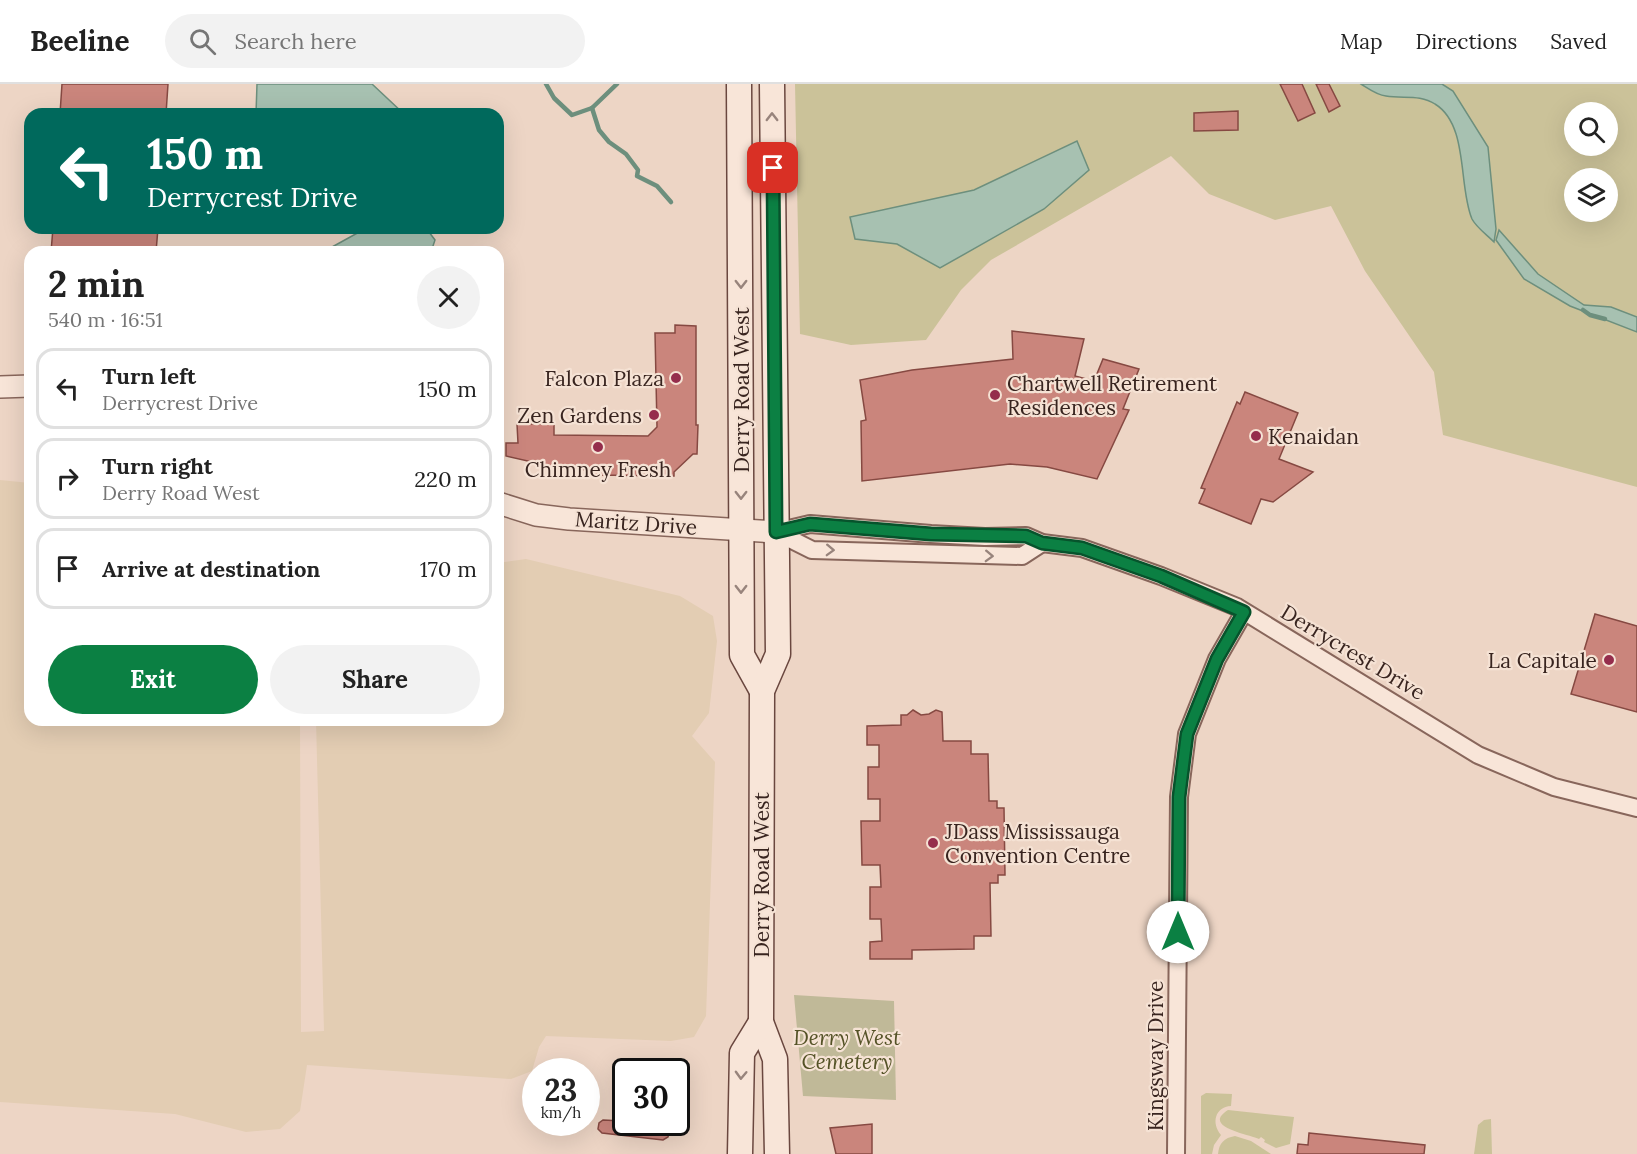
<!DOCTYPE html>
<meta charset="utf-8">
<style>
body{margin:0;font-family:Lora,serif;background:#f2f2f2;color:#222;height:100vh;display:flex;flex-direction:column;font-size:22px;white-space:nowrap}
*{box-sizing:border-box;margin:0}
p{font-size:20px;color:#767676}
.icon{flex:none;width:33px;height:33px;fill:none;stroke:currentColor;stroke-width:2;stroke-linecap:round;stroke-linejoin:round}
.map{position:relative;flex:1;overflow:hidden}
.details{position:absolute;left:24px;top:162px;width:480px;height:480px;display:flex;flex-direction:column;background:#fff;border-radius:18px;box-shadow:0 6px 24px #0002}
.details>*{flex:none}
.hud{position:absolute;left:24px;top:24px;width:480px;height:126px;border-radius:18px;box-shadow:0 6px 24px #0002;background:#00695c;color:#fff;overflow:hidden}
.controls{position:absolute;left:1564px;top:18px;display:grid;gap:12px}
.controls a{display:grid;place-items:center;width:54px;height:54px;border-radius:50%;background:#fff;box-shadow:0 6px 24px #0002;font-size:30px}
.speed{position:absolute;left:522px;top:974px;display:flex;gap:12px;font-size:30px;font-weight:700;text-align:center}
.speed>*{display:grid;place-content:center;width:78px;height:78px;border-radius:50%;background:#fff;box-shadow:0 6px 24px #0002;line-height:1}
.speed small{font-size:15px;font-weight:400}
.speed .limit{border:3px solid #111;border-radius:9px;background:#fff;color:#111}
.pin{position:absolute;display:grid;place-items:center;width:51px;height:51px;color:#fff;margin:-26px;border-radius:12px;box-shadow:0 3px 9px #0006}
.me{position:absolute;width:66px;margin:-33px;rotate:0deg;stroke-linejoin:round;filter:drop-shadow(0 0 4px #0008)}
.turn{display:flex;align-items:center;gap:21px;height:126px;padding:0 24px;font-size:27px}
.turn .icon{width:78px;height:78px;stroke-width:2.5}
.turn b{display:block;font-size:42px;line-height:51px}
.round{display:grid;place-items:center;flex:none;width:63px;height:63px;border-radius:32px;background:#f2f2f2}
.headline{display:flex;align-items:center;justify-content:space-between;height:102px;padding:0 24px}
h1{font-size:36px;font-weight:800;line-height:45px}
.primary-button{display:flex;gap:12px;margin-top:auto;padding:12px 24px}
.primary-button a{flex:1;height:69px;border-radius:36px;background:#0b8043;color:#fff;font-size:24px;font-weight:800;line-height:69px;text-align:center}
.primary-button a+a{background:#f2f2f2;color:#222}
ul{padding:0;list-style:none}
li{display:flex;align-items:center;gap:18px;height:81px;margin:0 12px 9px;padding:0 12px;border:3px solid #e0e0e0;border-radius:18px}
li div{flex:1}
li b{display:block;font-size:22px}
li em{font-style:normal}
header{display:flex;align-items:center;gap:36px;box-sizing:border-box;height:84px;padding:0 30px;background:#fff;border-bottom:2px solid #e0e0e0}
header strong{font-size:28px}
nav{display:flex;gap:33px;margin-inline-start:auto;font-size:21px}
.search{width:420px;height:54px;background:#f2f2f2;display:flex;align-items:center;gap:15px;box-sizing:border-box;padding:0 21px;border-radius:33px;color:#767676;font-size:22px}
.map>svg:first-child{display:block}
</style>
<header>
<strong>Beeline</strong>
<div class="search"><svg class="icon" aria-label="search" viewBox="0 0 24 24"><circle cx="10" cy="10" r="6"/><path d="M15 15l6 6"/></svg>Search here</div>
<nav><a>Map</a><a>Directions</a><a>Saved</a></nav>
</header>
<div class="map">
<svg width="1637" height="1070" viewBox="0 0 1637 1070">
<rect width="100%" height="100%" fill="#edd5c5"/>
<path fill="#e3cdb3" d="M 0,396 L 30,399 L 30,636 L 300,636 L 301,948 L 324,947 L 316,636 L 498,636 L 498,479 L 526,475 L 680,512 L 713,532 L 717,557 L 709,629 L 692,652 L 715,678 L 706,932 L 694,953 L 671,957 L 546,952 L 539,963 L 532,987 L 511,995 L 307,981 L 300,1027 L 280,1045 L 246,1048 L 175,1030 L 0,1018 Z"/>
<g fill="#cbc299" fill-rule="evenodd">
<path d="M 795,0 L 1637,0 L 1637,403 L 1443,351 L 1434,288 L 1365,187 L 1331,122 L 1275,136 L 1209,110 L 1171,72 L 991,176 L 961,206 L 926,256 L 851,261 L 800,250 ZM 1575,28 L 1608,28 L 1608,62 L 1575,62 ZM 1575,94 L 1608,94 L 1608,128 L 1575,128 Z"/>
<path d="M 1206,1009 L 1232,1010 L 1231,1022 C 1215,1023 1211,1039 1221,1051 L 1214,1061 L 1212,1070 L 1201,1070 L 1201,1012 Z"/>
<path d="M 1228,1026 L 1294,1033 L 1290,1060 L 1276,1064 L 1264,1058 L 1265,1056 L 1261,1053 L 1259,1055 C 1249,1050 1201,1043 1228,1026 Z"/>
<path d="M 1491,1035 L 1492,1070 L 1474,1070 L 1478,1041 L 1484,1036 Z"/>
<path d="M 1235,1052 L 1251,1057 L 1271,1070 L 1218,1070 C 1219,1059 1224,1054 1235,1052 Z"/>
</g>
<path fill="#c0b998" d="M 794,911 L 894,917 L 896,1016 L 803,1012 Z"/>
<g fill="#a7c1b1" stroke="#6d8f7d" stroke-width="1.5">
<path d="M 257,0 L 372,0 L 404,30 L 256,30 Z"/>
<path d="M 1361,0 L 1442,0 L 1453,7 L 1488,63 L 1496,145 L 1494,158 C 1487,151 1476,143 1472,135 C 1458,102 1469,41 1435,20 C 1420,10 1403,15 1386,12 C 1377,11 1369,5 1361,0 Z"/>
<path d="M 1077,57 L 1089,86 L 1044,125 L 940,184 L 897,160 L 855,155 L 850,133 L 974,106 Z"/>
<path d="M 390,144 L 426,144 L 435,156 L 431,168 L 323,168 L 361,147 Z"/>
<path d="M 1499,146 L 1538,190 L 1584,221 L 1611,223 L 1637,233 L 1637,248 L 1570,222 L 1524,195 L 1496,156 Z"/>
</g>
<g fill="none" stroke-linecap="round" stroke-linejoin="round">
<g stroke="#6d8f7d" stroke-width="4.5">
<path d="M 546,0 L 554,14 L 572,31 L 592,24 L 617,0"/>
<path d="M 592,24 L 599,46 L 609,58 L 626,70 L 638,86 L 637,92 L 657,102 L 671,118"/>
<path d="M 1583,226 L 1590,231 L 1605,235"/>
</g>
</g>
<g fill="#ca857c" stroke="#864942" stroke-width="1.5">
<path d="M 62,0 L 168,0 L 166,30 L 60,30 Z"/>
<path d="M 1280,0 L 1302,0 L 1315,29 L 1298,37 Z"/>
<path d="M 1316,0 L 1329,0 L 1340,22 L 1329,28 Z"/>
<path d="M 1238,27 L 1238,46 L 1194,47 L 1194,29 Z"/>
<path d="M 53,144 L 158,144 L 156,168 L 51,168 Z"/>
<path d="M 675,241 L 696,242 L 696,341 L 698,341 L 697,370 L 693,370 L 674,388 L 674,392 L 593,391 L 593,386 L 563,385 L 506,372 L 506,359 L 518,359 L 517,340 L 554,340 L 554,351 L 648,352 L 657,343 L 655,249 L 675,249 Z"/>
<path d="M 1012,247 L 1084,255 L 1075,292 L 1094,297 L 1103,275 L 1139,285 L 1123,325 L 1129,326 L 1097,395 L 1047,383 L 1010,380 L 862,397 L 861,337 L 866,336 L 860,296 L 912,286 L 1013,275 Z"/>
<path d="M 1245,308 L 1298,329 L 1279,375 L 1313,388 L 1273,418 L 1261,415 L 1251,440 L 1199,419 L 1205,405 L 1201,404 L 1237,318 L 1240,320 Z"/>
<path d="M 1595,530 L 1637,542 L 1637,628 L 1571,610 Z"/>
<path d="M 913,626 L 921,631 L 929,630 L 936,626 L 942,628 L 943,657 L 971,657 L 971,670 L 988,670 L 989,717 L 997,717 L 997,724 L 1004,724 L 1005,791 L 998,791 L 998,799 L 990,799 L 991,852 L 974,852 L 974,865 L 912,866 L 912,875 L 870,875 L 870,858 L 882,857 L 881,835 L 870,835 L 870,803 L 881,803 L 880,781 L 862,781 L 861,737 L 880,737 L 880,715 L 868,715 L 868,683 L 879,683 L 879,661 L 867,661 L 867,642 L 901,641 L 901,631 L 907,631 Z"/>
<path d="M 603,1036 L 643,1038 L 665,1042 L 669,1045 L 669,1049 L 668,1053 L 663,1056 L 602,1049 L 598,1045 L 599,1039 Z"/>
<path d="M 872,1040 L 872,1070 L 836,1070 L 830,1044 Z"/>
<path d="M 1309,1049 L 1425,1061 L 1424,1070 L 1297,1070 L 1298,1060 L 1308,1061 Z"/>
</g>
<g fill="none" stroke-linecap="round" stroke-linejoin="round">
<g stroke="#88665b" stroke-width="20">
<g id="minor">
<path d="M 776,448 L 810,440 L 931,450 L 985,453 L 1026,452 L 1042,459 L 1082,464 L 1161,492 L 1237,523 L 1478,671 L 1554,703 L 1637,724"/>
<path d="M 776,448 L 812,466 L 1022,472 L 1042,459"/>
<path d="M 1176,1070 L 1179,713 L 1187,650 L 1217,575 L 1244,528"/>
</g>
</g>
<g stroke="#88665b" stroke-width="24">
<g id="tertiary">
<path d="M 0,303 L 30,302"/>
<path d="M 498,419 L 536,431 L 569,435 L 776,448"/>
</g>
</g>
<g stroke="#6a473f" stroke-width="27">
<g id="secondary">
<path d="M 739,0 L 742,571 L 762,607"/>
<path d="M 772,0 L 778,570 L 762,607 L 761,938 L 775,975 L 777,1070"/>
<path d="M 740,1070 L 742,969 L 761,938"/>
</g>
</g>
<use href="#minor" stroke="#f8e5d8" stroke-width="16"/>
<use href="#tertiary" stroke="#f8e5d8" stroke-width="21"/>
<use href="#secondary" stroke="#f8e5d8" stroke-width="24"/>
</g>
<defs><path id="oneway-chevron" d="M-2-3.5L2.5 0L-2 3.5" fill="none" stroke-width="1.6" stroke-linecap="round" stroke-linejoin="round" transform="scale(1.5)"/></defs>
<g stroke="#98847c">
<use href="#oneway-chevron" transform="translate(772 33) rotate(-90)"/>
<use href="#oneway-chevron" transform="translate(741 200) rotate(90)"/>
<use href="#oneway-chevron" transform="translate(741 411) rotate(90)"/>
<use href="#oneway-chevron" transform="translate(830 466) rotate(2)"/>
<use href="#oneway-chevron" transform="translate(989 472) rotate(2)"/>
<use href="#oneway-chevron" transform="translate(741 505) rotate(90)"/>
<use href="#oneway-chevron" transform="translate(741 991) rotate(92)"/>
</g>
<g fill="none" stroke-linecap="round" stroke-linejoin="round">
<g stroke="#07532c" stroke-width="15">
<path id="route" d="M 773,84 L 776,448 L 810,440 L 931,450 L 1026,452 L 1042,459 L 1082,464 L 1161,492 L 1244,528 L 1217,575 L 1187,650 L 1179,713 L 1178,848"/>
</g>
<use href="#route" stroke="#0b8043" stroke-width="10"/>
</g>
<g fill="#952d4c" stroke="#f5e2d4" stroke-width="2">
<circle cx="676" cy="294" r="6"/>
<circle cx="995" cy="311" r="6"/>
<circle cx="654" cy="331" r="6"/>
<circle cx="1256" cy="352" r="6"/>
<circle cx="598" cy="363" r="6"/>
<circle cx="1609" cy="576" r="6"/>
<circle cx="933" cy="759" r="6"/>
</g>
<g text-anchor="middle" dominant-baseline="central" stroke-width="4.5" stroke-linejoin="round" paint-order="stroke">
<g font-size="21" fill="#38241f" stroke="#f5e2d4" text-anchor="end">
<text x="664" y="294">Falcon Plaza</text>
<text x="1007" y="299" text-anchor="start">Chartwell Retirement<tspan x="1007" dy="24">Residences</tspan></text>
<text x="642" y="331">Zen Gardens</text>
<text x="1268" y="352" text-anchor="start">Kenaidan</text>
<text x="598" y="385" text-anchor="middle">Chimney Fresh</text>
<text x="1597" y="576">La Capitale</text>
<text x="945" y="747" text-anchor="start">JDass Mississauga<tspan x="945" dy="24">Convention Centre</tspan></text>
</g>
<g font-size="21" fill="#38241f" stroke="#f5e2d4">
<text transform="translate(741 306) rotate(-90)">Derry Road West</text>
<text transform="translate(636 439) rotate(4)">Maritz Drive</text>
<text transform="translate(1353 568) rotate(31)">Derrycrest Drive</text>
<text transform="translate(761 791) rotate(-90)">Derry Road West</text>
<text transform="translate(1155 972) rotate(-90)">Kingsway Drive</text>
</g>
<g font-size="21" font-style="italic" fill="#545226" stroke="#f5e2d4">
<text x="847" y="953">Derry West<tspan x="847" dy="24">Cemetery</tspan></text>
</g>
</g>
</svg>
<div class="controls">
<a><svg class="icon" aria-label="search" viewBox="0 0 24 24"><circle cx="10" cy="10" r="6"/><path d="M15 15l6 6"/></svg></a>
<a><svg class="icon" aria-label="layers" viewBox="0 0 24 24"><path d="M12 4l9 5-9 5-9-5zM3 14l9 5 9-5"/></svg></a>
</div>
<div class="speed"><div>23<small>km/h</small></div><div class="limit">30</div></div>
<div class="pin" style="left:773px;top:84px;background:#d93025"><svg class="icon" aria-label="arrive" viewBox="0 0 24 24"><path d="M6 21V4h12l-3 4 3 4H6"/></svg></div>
<svg class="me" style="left:1178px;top:848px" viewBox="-20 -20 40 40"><circle r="19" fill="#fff"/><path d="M0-13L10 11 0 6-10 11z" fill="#0b8043"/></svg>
<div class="hud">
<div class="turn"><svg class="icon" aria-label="left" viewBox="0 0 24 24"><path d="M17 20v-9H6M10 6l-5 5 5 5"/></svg><div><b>150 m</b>Derrycrest Drive</div></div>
</div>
<section class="details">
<div class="headline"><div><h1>2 min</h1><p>540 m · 16:51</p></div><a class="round"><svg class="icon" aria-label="close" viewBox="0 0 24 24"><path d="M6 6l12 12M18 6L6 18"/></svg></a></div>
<ul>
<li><svg class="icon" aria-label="left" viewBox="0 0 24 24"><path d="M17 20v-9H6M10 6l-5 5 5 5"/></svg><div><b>Turn left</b><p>Derrycrest Drive</p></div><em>150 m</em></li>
<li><svg class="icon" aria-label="right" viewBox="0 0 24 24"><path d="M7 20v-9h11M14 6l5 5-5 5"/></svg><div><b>Turn right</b><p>Derry Road West</p></div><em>220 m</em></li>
<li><svg class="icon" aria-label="arrive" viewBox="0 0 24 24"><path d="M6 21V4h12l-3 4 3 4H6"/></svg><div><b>Arrive at destination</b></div><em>170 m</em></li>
</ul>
<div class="primary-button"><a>Exit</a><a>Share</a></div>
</section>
</div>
